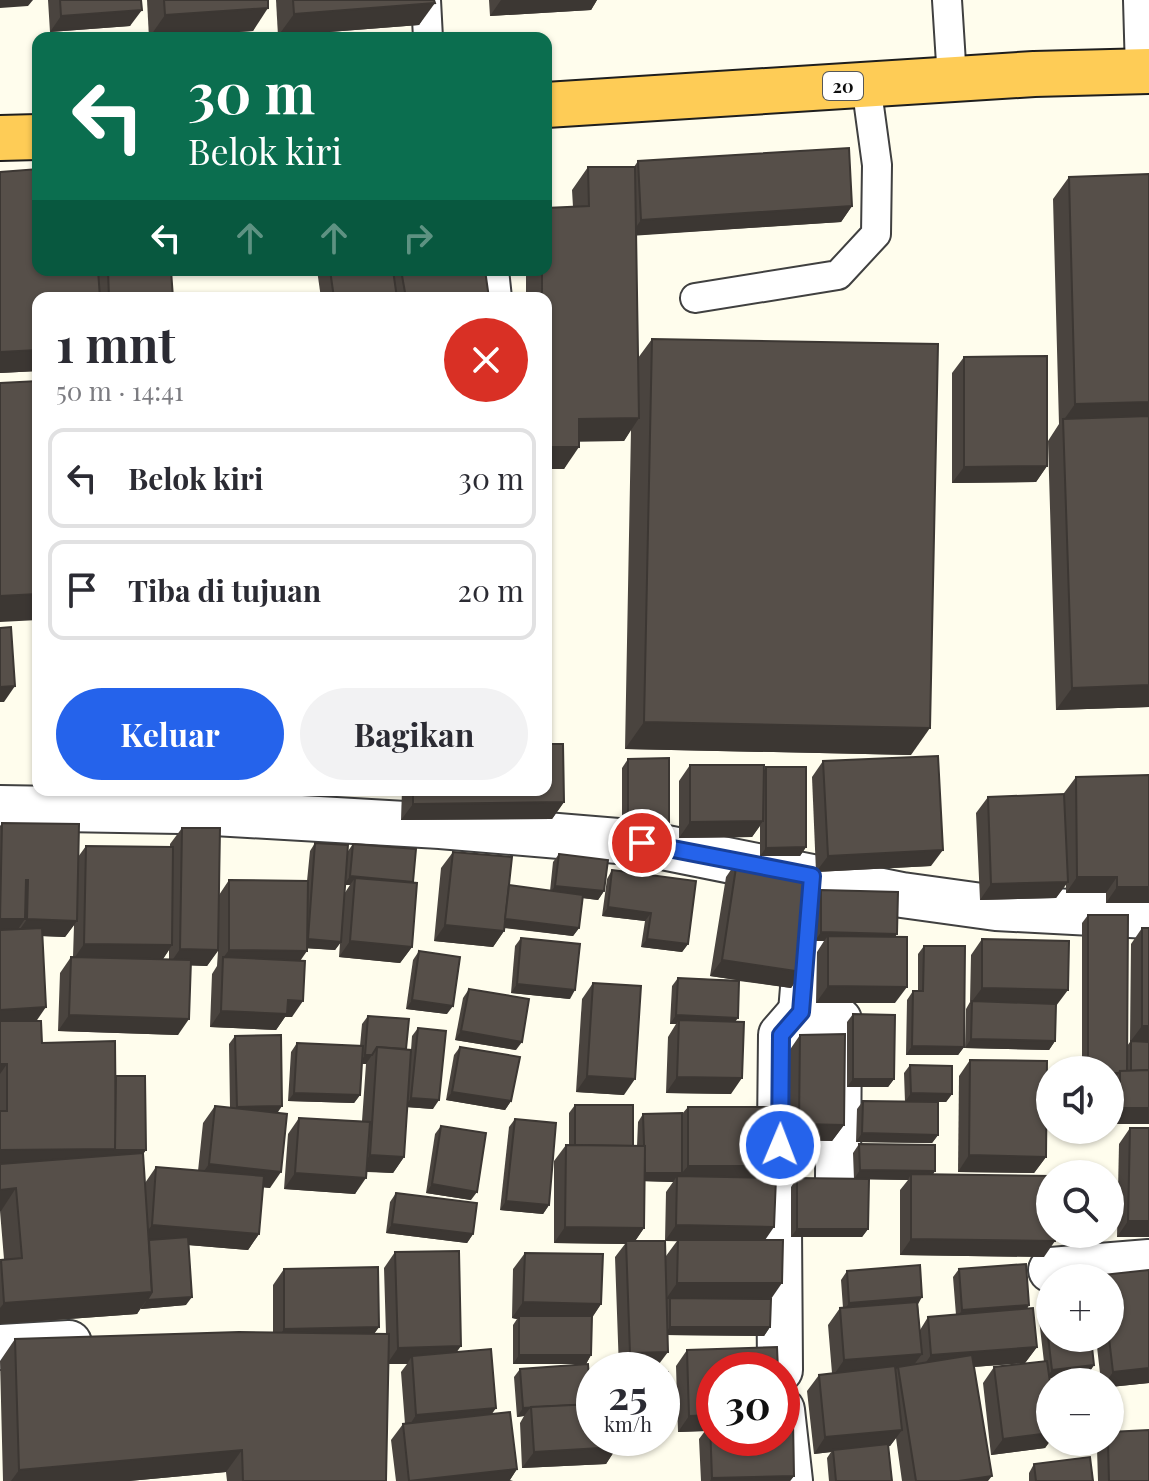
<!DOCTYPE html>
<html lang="id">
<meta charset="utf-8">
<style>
body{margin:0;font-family:"Playfair Display",serif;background:#f2f2f3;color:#2b2b33;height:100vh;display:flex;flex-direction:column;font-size:30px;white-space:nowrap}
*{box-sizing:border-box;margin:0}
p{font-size:26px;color:#7c7c81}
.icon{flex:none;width:44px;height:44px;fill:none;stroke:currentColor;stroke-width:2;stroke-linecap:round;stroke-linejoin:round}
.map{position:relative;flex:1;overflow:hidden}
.panel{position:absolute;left:32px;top:292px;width:520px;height:504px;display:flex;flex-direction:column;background:#fff;border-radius:16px;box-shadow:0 2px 6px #0004}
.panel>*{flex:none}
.hud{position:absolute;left:32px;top:32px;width:520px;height:244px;border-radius:16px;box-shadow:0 2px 6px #0004;background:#0b6e4f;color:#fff;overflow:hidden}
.controls{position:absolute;left:1036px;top:1056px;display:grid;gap:16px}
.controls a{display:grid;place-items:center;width:88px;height:88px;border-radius:50%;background:#fff;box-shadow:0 2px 6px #0004;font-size:40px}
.speed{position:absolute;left:576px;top:1352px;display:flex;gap:16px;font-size:40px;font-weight:700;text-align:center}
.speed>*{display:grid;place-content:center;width:104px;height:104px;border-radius:50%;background:#fff;box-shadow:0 2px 6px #0004;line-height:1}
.speed small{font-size:20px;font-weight:400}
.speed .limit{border:12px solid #d22;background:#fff;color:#111}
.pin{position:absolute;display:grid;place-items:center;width:68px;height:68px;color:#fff;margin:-34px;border:4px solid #fff;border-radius:50%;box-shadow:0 2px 8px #0007}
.me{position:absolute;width:88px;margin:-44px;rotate:1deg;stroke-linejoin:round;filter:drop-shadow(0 0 6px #0008)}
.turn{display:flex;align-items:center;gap:28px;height:168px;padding:0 24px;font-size:36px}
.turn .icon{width:104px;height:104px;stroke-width:2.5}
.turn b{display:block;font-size:56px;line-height:68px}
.lanes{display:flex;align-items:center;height:76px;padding:0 24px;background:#0003;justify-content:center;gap:40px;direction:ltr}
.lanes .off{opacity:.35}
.round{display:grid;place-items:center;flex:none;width:84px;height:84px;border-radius:42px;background:#f2f2f3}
.overview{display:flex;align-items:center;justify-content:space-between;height:136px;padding:0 24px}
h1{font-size:48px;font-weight:700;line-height:60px}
.action{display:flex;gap:16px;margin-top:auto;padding:16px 24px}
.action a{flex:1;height:92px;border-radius:48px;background:#2563eb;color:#fff;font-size:32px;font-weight:700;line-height:92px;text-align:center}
.action a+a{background:#f2f2f3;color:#2b2b33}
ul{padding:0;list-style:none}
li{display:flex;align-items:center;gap:24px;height:100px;margin:0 16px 12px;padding:0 8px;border:4px solid #e1e1e2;border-radius:16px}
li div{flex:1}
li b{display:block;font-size:30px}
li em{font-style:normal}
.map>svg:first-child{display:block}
</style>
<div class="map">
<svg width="1149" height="1481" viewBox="0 0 1149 1481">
<rect width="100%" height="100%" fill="#fffded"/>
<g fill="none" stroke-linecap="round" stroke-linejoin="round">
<g stroke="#404040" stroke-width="32">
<g id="service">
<path d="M 426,0 L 428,38"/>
<path d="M 947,0 L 952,79"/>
<path d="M 1138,0 L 1140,71"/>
<path d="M 494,270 L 497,298"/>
<path d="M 695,298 L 838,275 L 876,234 L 877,165 L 866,84"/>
</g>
</g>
<g stroke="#404040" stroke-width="48">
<g id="minor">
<path d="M 0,808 L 180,811 L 440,826 L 642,843 L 902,895 L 996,908 L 1149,916"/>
<path d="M 810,903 L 801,1012 L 839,1020 L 838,1177"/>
<path d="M 1051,1270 L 1149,1262"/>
<path d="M 0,1347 L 69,1343"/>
<path d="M 780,1370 L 779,1228 L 781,1035 L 801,1012"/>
<path d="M 782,1410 L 790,1481"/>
</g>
</g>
<g stroke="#1e1e1e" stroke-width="48">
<g id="trunk">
<path d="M 546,105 L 1034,74 L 1149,71"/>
<path d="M 0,138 L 38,137"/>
</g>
</g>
<use href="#service" stroke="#fff" stroke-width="28"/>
<use href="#minor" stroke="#fff" stroke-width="44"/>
<use href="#trunk" stroke="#fecc56" stroke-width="44"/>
</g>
<g fill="#4a443f" fill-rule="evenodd">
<path d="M 48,0 L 141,0 L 130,26 L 50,32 Z"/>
<path d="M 147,0 L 268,0 L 253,31 L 149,38 Z"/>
<path d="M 276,0 L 434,0 L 419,25 L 278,36 Z"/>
<path d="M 489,0 L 597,0 L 591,10 L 490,16 Z"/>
<path d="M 638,161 L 852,206 L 841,222 L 636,235 L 638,358 L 652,339 L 911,755 L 625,749 L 631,429 L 624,441 L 579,441 L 564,469 L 546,469 L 546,298 L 526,298 L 526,270 L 546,270 L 573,207 L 572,190 L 588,167 L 634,167 Z"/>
<path d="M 0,172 L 38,270 L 171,270 L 173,298 L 38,298 L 38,371 L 0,373 Z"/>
<path d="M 1149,174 L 1149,707 L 1056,710 L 1048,441 L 1059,424 L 1053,199 L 1069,177 Z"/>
<path d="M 317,270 L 485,270 L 489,298 L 321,298 Z"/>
<path d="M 964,357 L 1047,466 L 1036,482 L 952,483 L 952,373 Z"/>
<path d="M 628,759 L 663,838 L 622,839 L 622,768 Z"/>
<path d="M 823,761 L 931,866 L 816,872 L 812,777 Z"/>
<path d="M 690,765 L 764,770 L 766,767 L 806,847 L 800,856 L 760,856 L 760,826 L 752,837 L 679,838 L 679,781 Z"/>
<path d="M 1076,777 L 1149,903 L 1106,903 L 1106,893 L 1066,893 L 1066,884 L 1056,898 L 980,900 L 976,813 L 988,797 L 1065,806 L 1064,793 Z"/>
<path d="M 402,790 L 546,790 L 564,802 L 552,819 L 401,820 Z"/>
<path d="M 2,823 L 78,857 L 86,846 L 170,847 L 170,844 L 182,828 L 219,895 L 229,880 L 307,881 L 310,851 L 315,843 L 348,851 L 353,844 L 413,882 L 412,947 L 400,963 L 339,957 L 340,943 L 335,950 L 307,948 L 300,960 L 292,1017 L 285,1017 L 276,1030 L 210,1027 L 212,974 L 217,966 L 218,951 L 207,966 L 191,965 L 178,1035 L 58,1031 L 60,973 L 71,957 L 73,957 L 74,925 L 65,937 L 42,936 L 36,1021 L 42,1043 L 116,1076 L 146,1150 L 143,1154 L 145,1183 L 156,1167 L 198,1171 L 203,1123 L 215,1106 L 230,1108 L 229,1044 L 235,1036 L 277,1113 L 270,1188 L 263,1187 L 259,1234 L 248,1250 L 188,1245 L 186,1305 L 141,1309 L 141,1307 L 137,1314 L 0,1324 L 0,1261 L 4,1259 L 0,1211 L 0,826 ZM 345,885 L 350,885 L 344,894 ZM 169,950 L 169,959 L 163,959 Z"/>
<path d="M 453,852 L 509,887 L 550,891 L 553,862 L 559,854 L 604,891 L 598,900 L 583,898 L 579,928 L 573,936 L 504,928 L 504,931 L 493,947 L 434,941 L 441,868 Z"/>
<path d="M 737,861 L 802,972 L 791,988 L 739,981 L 735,1021 L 731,1094 L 666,1093 L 668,1037 L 676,1024 L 670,1024 L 672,986 L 678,978 L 737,980 L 710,976 L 726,877 Z"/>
<path d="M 612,870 L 688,944 L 682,952 L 641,947 L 645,921 L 602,916 L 607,879 Z"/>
<path d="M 821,890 L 897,934 L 895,937 L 895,1003 L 816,1003 L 817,952 L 824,941 L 815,941 L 815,899 Z"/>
<path d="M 1088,915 L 1127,1046 L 1130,1042 L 1131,944 L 1142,928 L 1149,928 L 1149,1124 L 1110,1124 L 1110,1085 L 1113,1081 L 1110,1081 L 1110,1070 L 1082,1070 L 1082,923 Z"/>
<path d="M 521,938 L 570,999 L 511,993 L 515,946 Z"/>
<path d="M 982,939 L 1056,1006 L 1055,1041 L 1049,1050 L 965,1048 L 966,1009 L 970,1002 L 971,955 Z"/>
<path d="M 924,946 L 964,1047 L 958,1055 L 906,1055 L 907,1000 L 913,991 L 918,991 L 918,954 Z"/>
<path d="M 419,951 L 447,1014 L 406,1009 L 413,960 Z"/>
<path d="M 593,983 L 624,1095 L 576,1092 L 582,999 Z"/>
<path d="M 469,989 L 516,1050 L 455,1040 L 463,998 Z"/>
<path d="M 853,1014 L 894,1079 L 888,1087 L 847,1087 L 847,1022 Z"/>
<path d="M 368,1016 L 406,1049 L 411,1050 L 412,1036 L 418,1028 L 433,1109 L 407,1107 L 404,1157 L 393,1173 L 367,1172 L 355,1194 L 284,1189 L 288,1134 L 299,1118 L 362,1121 L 366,1064 L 362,1064 L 360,1095 L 354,1103 L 288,1101 L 291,1052 L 297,1043 L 360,1046 L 362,1024 Z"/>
<path d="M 800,1035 L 844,1125 L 832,1141 L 788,1140 L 789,1051 Z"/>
<path d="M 460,1047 L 511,1101 L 505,1110 L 446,1100 L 454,1055 Z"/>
<path d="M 970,1060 L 1046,1157 L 1034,1173 L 958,1172 L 959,1076 Z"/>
<path d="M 910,1065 L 952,1094 L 946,1102 L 909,1102 L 938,1135 L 932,1143 L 856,1142 L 857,1109 L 863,1101 L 905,1102 L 904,1073 Z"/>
<path d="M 575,1105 L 633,1146 L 637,1146 L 638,1122 L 643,1114 L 682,1114 L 688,1107 L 767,1177 L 765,1240 L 771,1299 L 770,1327 L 764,1336 L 667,1335 L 656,1368 L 619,1369 L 615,1257 L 625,1244 L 554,1243 L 554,1161 L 566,1145 L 569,1145 L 569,1113 ZM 644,1181 L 673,1182 L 666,1192 L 665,1241 L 635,1241 L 644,1228 ZM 665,1241 L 677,1241 L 666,1256 Z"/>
<path d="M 515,1119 L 549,1205 L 543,1214 L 500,1210 L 509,1127 Z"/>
<path d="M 441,1126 L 471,1200 L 426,1193 L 435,1134 Z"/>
<path d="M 1130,1128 L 1149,1128 L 1149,1237 L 1117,1237 L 1119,1144 Z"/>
<path d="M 859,1144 L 935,1171 L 933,1174 L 1044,1257 L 900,1255 L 900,1190 L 908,1180 L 854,1179 L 853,1153 Z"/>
<path d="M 797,1178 L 868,1229 L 862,1237 L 791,1237 L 791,1187 Z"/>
<path d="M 396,1193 L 473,1234 L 467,1243 L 386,1233 L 390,1202 Z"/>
<path d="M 395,1252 L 457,1352 L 491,1414 L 517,1469 L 510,1480 L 513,1481 L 396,1481 L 391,1440 L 403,1424 L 405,1424 L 401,1372 L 407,1364 L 388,1364 L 386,1481 L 227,1481 L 226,1472 L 129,1481 L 3,1481 L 0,1361 L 15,1339 L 273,1333 L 273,1285 L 284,1269 L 379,1327 L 374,1334 L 386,1334 L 384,1268 Z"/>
<path d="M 525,1253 L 601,1304 L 592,1318 L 591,1355 L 586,1364 L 591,1404 L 617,1447 L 606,1464 L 522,1468 L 520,1423 L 524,1416 L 517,1417 L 514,1377 L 520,1369 L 584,1364 L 513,1364 L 513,1325 L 517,1319 L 512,1318 L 513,1269 Z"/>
<path d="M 959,1269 L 1029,1305 L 1027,1309 L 1037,1347 L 1025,1363 L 974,1367 L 988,1481 L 902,1481 L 896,1438 L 890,1446 L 888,1446 L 892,1481 L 829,1481 L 827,1458 L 831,1452 L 814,1454 L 807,1391 L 819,1375 L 832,1373 L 828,1325 L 840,1308 L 843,1308 L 841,1280 L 847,1271 L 918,1304 L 920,1330 L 928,1317 L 956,1315 L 953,1277 Z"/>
<path d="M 1149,1270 L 1149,1383 L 1110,1387 L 1110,1382 L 1101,1382 L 1096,1338 L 1110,1338 L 1110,1278 L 1100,1278 L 1102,1275 Z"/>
<path d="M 1043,1294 L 1094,1365 L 1088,1374 L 1050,1378 L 1050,1441 L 1045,1448 L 991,1455 L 983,1383 L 994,1367 L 1044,1362 L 1037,1302 Z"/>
<path d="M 687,1350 L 714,1370 L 794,1476 L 790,1481 L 701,1481 L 699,1439 L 705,1431 L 678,1432 L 676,1366 Z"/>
<path d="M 1101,1442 L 1110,1442 L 1149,1481 L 1098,1481 L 1097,1448 Z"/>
<path d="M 1034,1464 L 1093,1481 L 1029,1481 L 1029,1473 Z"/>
</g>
<g fill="#3c3733">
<path d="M 0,0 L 33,0 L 28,6 L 0,8 Z"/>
<path d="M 501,0 L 597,0 L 591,10 L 490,16 Z"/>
<path d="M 435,3 L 419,25 L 278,36 L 294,14 Z"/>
<path d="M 268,8 L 253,31 L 149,38 L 165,15 Z"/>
<path d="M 142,10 L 130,26 L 50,32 L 61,16 Z"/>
<path d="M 852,206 L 841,222 L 630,236 L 641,220 Z"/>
<path d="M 38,350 L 38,371 L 0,373 L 0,352 Z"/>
<path d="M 1149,402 L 1149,424 L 1063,421 L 1075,404 Z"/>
<path d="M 639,418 L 624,441 L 563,442 L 579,419 Z"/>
<path d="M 546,447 L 579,447 L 564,469 L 546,469 Z"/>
<path d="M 1047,466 L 1036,482 L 952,483 L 964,467 Z"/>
<path d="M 38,594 L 38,620 L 0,622 L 0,596 Z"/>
<path d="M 1149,685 L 1149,707 L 1056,710 L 1072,688 Z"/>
<path d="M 15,686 L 4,702 L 0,702 L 0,687 Z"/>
<path d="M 644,722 L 930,728 L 911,755 L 625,749 Z"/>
<path d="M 564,802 L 552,819 L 401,820 L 413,804 Z"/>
<path d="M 763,821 L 752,837 L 679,838 L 690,822 Z"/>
<path d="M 628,830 L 669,830 L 663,838 L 622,839 Z"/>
<path d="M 806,847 L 800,856 L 760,856 L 766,848 Z"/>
<path d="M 943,850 L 931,866 L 816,872 L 828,856 Z"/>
<path d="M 350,876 L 413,882 L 355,878 L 350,885 L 344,885 Z"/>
<path d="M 1077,877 L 1117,877 L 1106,893 L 1066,893 Z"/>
<path d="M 1068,882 L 1056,898 L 980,900 L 991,884 Z"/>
<path d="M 555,886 L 604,891 L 598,900 L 549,894 Z"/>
<path d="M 1117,887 L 1149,887 L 1149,903 L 1106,903 Z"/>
<path d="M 608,907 L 651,913 L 645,921 L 602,916 Z"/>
<path d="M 0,919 L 25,919 L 14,935 L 0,935 Z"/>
<path d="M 27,919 L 77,921 L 65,937 L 16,935 Z"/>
<path d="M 505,919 L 579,928 L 573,936 L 499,927 Z"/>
<path d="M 445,925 L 504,931 L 493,947 L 434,941 Z"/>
<path d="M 821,932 L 897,934 L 891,942 L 828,936 L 824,941 L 815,941 Z"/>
<path d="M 308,939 L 341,942 L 335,950 L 302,948 Z"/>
<path d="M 647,939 L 688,944 L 682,952 L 641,947 Z"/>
<path d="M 350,941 L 412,947 L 400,963 L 339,957 Z"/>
<path d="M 84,944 L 172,945 L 161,962 L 73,960 Z"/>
<path d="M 180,949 L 218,950 L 207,966 L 169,965 Z"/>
<path d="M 229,950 L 307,951 L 296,967 L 223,958 Z"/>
<path d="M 722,960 L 802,972 L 791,988 L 710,976 Z"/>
<path d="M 517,984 L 575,990 L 570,999 L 511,993 Z"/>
<path d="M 828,986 L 907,987 L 895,1003 L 816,1003 Z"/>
<path d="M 982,988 L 1068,990 L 1056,1006 L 970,1004 Z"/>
<path d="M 288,1000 L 303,1001 L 292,1017 L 285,1017 L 276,1030 L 210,1027 L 221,1011 Z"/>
<path d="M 412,1000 L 453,1006 L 447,1014 L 406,1009 Z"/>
<path d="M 46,1007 L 35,1023 L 0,1026 L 0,1010 Z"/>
<path d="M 69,1015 L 189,1019 L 178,1035 L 58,1031 Z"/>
<path d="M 676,1015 L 738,1018 L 732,1026 L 679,1020 L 676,1024 L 670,1024 Z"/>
<path d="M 1142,1026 L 1149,1026 L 1149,1043 L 1130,1042 Z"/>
<path d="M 461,1031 L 522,1042 L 516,1050 L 455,1040 Z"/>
<path d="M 971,1039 L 1055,1041 L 1049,1050 L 965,1048 Z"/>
<path d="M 912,1046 L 964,1047 L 958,1055 L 906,1055 Z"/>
<path d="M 365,1055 L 372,1055 L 366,1064 L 359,1064 Z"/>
<path d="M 0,1064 L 7,1064 L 0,1074 Z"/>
<path d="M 1110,1073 L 1119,1073 L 1113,1081 L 1110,1081 Z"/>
<path d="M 587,1076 L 635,1079 L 624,1095 L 576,1092 Z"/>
<path d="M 677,1077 L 742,1078 L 731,1094 L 666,1093 Z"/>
<path d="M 853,1079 L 894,1079 L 888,1087 L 847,1087 Z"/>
<path d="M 452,1092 L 511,1101 L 505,1110 L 446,1100 Z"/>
<path d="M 294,1093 L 360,1095 L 354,1103 L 288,1101 Z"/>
<path d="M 911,1093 L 952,1094 L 946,1102 L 905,1102 Z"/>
<path d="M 411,1098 L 439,1100 L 433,1109 L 405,1107 Z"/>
<path d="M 282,1106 L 276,1115 L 231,1115 L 237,1107 Z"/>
<path d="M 1120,1108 L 1149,1108 L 1149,1124 L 1110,1124 Z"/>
<path d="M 799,1124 L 844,1125 L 832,1141 L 788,1140 Z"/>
<path d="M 862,1133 L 938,1135 L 932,1143 L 856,1142 Z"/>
<path d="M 116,1149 L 146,1150 L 140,1158 L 0,1172 L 0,1150 Z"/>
<path d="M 370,1155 L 404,1157 L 393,1173 L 359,1171 Z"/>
<path d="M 969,1155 L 1046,1157 L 1034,1173 L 958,1172 Z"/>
<path d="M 209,1164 L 281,1172 L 270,1188 L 197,1181 Z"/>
<path d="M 688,1166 L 774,1166 L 763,1182 L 677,1176 L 673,1182 L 637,1181 L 643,1173 L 682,1173 Z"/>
<path d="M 860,1170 L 935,1171 L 929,1180 L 911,1174 L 908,1180 L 854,1179 Z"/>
<path d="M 295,1173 L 366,1178 L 355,1194 L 284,1189 Z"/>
<path d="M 432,1184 L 477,1192 L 471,1200 L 426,1193 Z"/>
<path d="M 16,1188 L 1,1211 L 0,1211 L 0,1190 Z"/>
<path d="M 506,1201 L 549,1205 L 543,1214 L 500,1210 Z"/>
<path d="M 1128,1221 L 1149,1221 L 1149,1237 L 1117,1237 Z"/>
<path d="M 392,1224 L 473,1234 L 467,1243 L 386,1233 Z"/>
<path d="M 152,1225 L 259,1234 L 248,1250 L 140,1241 Z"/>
<path d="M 676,1225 L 774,1227 L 763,1243 L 665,1241 Z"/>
<path d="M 565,1227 L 644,1228 L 633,1244 L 626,1241 L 625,1244 L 554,1243 Z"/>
<path d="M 797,1229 L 868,1229 L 862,1237 L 791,1237 Z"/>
<path d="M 911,1239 L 1055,1241 L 1044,1257 L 900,1255 Z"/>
<path d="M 677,1283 L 782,1283 L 771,1299 L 666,1299 Z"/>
<path d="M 152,1292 L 137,1314 L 0,1324 L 0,1308 L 4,1303 Z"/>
<path d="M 192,1297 L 186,1305 L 141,1309 L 147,1300 Z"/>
<path d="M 922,1297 L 917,1306 L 843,1312 L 849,1303 Z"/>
<path d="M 523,1302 L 601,1304 L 590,1320 L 519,1316 L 517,1319 L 512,1318 Z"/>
<path d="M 1029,1305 L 1023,1314 L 957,1318 L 962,1310 Z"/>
<path d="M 379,1327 L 367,1343 L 273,1345 L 284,1329 Z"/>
<path d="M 670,1327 L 770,1327 L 764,1336 L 664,1335 Z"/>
<path d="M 461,1346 L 449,1363 L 412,1356 L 407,1364 L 387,1364 L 398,1348 Z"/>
<path d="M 1037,1347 L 1025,1363 L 920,1371 L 931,1355 Z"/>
<path d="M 668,1352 L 656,1368 L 619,1369 L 630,1353 Z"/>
<path d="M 922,1354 L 910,1370 L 898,1367 L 895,1371 L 833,1376 L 844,1360 Z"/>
<path d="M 519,1355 L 591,1355 L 586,1364 L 513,1364 Z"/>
<path d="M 1094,1365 L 1088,1374 L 1046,1379 L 1052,1370 Z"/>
<path d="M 1149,1368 L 1149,1383 L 1110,1387 L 1110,1382 L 1106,1382 L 1113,1372 Z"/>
<path d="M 496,1408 L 485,1424 L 405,1432 L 416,1415 Z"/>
<path d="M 523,1408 L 530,1408 L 524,1416 L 517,1417 Z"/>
<path d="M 671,1414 L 665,1423 L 662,1423 L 662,1415 Z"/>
<path d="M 714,1415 L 714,1431 L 710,1423 L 705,1431 L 678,1432 L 689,1416 Z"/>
<path d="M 902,1430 L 890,1446 L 833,1452 L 833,1450 L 831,1452 L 814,1454 L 825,1437 Z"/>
<path d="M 1050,1433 L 1050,1441 L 1045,1448 L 991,1455 L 1003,1439 Z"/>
<path d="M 617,1447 L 606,1464 L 522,1468 L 534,1452 Z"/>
<path d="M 242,1450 L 226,1472 L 129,1481 L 11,1481 L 19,1470 Z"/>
<path d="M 517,1469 L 509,1481 L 412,1481 Z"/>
<path d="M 794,1476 L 790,1481 L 710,1481 L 712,1478 Z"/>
<path d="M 992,1476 L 988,1481 L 959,1481 Z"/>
</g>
<g fill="#564f49" stroke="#3c3733" stroke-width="2">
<path d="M 60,0 L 141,0 L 142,10 L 61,16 Z"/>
<path d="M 164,0 L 268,0 L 268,8 L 165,15 Z"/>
<path d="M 293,0 L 434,0 L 435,3 L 294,14 Z"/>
<path d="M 849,148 L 852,206 L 641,220 L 638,161 Z"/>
<path d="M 588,167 L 635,167 L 639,418 L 579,419 L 579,447 L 546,447 L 546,298 L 542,298 L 542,270 L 546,270 L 546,208 L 589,206 Z"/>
<path d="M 38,169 L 38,270 L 98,270 L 100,298 L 38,298 L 38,350 L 0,352 L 0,172 Z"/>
<path d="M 1149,174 L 1149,402 L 1075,404 L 1069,177 Z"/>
<path d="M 108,270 L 171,270 L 173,298 L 109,298 Z"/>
<path d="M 330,270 L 393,270 L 397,298 L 334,298 Z"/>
<path d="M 401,270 L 485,270 L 489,298 L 406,298 Z"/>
<path d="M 652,339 L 938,344 L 930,728 L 644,722 Z"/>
<path d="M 1047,356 L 1047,466 L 964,467 L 964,357 Z"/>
<path d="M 38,381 L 38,594 L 0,596 L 0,383 Z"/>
<path d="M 1149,416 L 1149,685 L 1072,688 L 1063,419 Z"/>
<path d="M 11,627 L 15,686 L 0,687 L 0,628 Z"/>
<path d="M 546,744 L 563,744 L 564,802 L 413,804 L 413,790 L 546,790 Z"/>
<path d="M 938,756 L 943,850 L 828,856 L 823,761 Z"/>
<path d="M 669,758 L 669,830 L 628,830 L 628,759 Z"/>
<path d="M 690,765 L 764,765 L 763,821 L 690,822 Z"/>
<path d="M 766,767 L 806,767 L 806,847 L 766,848 Z"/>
<path d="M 1149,775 L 1149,887 L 1117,887 L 1117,877 L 1077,877 L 1076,777 Z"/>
<path d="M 1064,794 L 1068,882 L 991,884 L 988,797 Z"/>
<path d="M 2,823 L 79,824 L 77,921 L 27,919 L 28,880 L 26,880 L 25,919 L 0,919 Z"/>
<path d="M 182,828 L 220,828 L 218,950 L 180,949 Z"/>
<path d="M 315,843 L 348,845 L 341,942 L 308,939 Z"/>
<path d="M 353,844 L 416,849 L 413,882 L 350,876 Z"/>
<path d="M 86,846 L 173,847 L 172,945 L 84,944 Z"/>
<path d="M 453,852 L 512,857 L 504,931 L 445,925 Z"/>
<path d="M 559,854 L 608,860 L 604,891 L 555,886 Z"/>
<path d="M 737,861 L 818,873 L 802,972 L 722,960 Z"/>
<path d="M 612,870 L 696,881 L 688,944 L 647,939 L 651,913 L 608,907 Z"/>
<path d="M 355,878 L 417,883 L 412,947 L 350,941 Z"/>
<path d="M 229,880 L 308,881 L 307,951 L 229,950 Z"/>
<path d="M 509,885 L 583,895 L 579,928 L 505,919 Z"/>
<path d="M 821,890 L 898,892 L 897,934 L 821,932 Z"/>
<path d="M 1088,915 L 1128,915 L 1127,1071 L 1120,1071 L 1119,1073 L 1110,1073 L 1110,1070 L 1088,1070 Z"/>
<path d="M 42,928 L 46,1007 L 0,1010 L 0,930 Z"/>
<rect x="1142" y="928" width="7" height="98"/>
<path d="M 828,936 L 907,937 L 907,987 L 828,986 Z"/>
<path d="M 521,938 L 580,944 L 575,990 L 517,984 Z"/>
<path d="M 982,939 L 1069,941 L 1068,990 L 982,988 Z"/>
<path d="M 924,946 L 965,946 L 964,1047 L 912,1046 L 913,991 L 923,991 Z"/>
<path d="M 419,951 L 460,957 L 453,1006 L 412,1000 Z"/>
<path d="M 71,957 L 191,960 L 189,1019 L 69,1015 Z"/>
<path d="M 223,957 L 305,961 L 303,1001 L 288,1000 L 287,1014 L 221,1011 Z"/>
<path d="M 678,978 L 739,981 L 738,1018 L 676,1015 Z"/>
<path d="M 593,983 L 641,986 L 635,1079 L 587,1076 Z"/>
<path d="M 469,989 L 529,999 L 522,1042 L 461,1031 Z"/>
<path d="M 972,1001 L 1056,1004 L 1055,1041 L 971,1039 Z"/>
<path d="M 853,1014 L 895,1015 L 894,1079 L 853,1079 Z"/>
<path d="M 368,1016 L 409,1019 L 406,1049 L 377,1047 L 372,1055 L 365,1055 Z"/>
<path d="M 679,1020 L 744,1022 L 742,1078 L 677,1077 Z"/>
<path d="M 0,1021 L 41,1021 L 42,1043 L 115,1041 L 116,1149 L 0,1150 L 0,1111 L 7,1111 L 7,1064 L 0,1064 Z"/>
<path d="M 418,1028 L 446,1031 L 439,1100 L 411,1098 Z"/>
<path d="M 845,1034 L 844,1125 L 799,1124 L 800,1035 Z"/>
<path d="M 281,1035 L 282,1106 L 237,1107 L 235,1036 Z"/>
<path d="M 1131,1041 L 1149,1042 L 1149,1070 L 1131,1071 Z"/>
<path d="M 297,1043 L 363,1046 L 360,1095 L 294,1093 Z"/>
<path d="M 377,1047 L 411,1050 L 404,1157 L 370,1155 Z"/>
<path d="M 460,1047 L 520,1057 L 511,1101 L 452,1092 Z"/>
<path d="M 970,1060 L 1047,1061 L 1046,1157 L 969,1155 Z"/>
<path d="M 910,1065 L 952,1066 L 952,1094 L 911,1093 Z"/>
<path d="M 1149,1070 L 1149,1108 L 1120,1108 L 1120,1071 Z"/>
<path d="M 116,1076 L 145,1076 L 146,1150 L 115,1150 Z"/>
<path d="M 863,1101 L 938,1102 L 938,1135 L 862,1133 Z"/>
<path d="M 575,1105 L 633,1105 L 633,1146 L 575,1145 Z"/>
<path d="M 215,1106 L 287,1114 L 281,1172 L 209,1164 Z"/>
<path d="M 688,1107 L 775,1107 L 774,1166 L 688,1166 Z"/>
<path d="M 682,1113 L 682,1173 L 645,1173 L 643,1114 Z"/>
<path d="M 299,1118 L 370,1122 L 366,1178 L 295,1173 Z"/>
<path d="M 515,1119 L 556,1123 L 549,1205 L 506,1201 Z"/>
<path d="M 441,1126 L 486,1133 L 477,1192 L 432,1184 Z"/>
<path d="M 1130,1128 L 1149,1128 L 1149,1221 L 1128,1221 Z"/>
<path d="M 859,1144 L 935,1145 L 935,1171 L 860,1170 Z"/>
<path d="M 566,1145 L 645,1146 L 644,1228 L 565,1227 Z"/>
<path d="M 143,1153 L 152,1292 L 4,1303 L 1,1260 L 22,1258 L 16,1188 L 0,1190 L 0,1164 Z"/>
<path d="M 156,1167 L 264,1176 L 259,1234 L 152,1225 Z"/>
<path d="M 911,1174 L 1050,1176 L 1050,1234 L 1055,1234 L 1055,1241 L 911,1239 Z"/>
<path d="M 677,1176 L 776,1178 L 774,1227 L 676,1225 Z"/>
<path d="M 797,1178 L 869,1179 L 868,1229 L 797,1229 Z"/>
<path d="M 396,1193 L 477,1203 L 473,1234 L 392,1224 Z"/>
<path d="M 188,1237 L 192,1297 L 147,1300 L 152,1292 L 149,1240 Z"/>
<path d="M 678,1240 L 783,1240 L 782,1283 L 677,1283 Z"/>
<path d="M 626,1241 L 665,1241 L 668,1352 L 630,1353 Z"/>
<path d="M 459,1251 L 461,1346 L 398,1348 L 395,1252 Z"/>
<path d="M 525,1253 L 603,1254 L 601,1304 L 523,1302 Z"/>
<path d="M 1026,1264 L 1029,1305 L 962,1310 L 959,1269 Z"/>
<path d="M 920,1265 L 922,1297 L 849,1303 L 847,1271 Z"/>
<path d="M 378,1267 L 379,1327 L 284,1329 L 284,1269 Z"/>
<path d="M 1149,1270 L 1149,1368 L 1113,1372 L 1109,1338 L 1110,1278 L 1103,1278 L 1102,1275 Z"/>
<path d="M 1050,1293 L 1050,1338 L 1091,1338 L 1094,1365 L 1052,1370 L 1043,1294 Z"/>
<path d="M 670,1298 L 771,1299 L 770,1327 L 670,1327 Z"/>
<path d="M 917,1302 L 922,1354 L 844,1360 L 840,1308 Z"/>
<path d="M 1033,1308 L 1037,1347 L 931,1355 L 928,1317 Z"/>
<path d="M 519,1316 L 592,1316 L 591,1355 L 519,1355 Z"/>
<path d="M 239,1332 L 389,1334 L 386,1481 L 243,1481 L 242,1450 L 19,1470 L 15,1339 Z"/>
<path d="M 777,1347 L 778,1370 L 714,1370 L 714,1415 L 689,1416 L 687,1350 Z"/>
<path d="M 491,1349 L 496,1408 L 416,1415 L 412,1356 Z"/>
<path d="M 972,1355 L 992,1476 L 959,1481 L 916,1481 L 898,1367 Z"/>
<path d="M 1047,1361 L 1050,1382 L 1050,1433 L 1003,1439 L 994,1367 Z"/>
<path d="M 588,1364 L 591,1404 L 523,1408 L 520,1369 Z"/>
<path d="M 895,1366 L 902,1430 L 825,1437 L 819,1375 Z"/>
<path d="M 662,1372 L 668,1372 L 671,1414 L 662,1415 Z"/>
<path d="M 594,1404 L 594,1438 L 617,1438 L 617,1447 L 534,1452 L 531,1407 Z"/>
<path d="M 510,1412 L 517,1469 L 409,1481 L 403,1424 Z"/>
<path d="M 782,1420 L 793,1420 L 794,1476 L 712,1478 L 710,1423 L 714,1423 L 714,1438 L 782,1438 Z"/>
<path d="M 1149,1430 L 1149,1481 L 1109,1481 L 1108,1442 L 1110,1442 L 1110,1432 Z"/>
<path d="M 888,1444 L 892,1481 L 836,1481 L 833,1450 Z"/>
<path d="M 1090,1457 L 1093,1481 L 1036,1481 L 1034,1464 Z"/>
</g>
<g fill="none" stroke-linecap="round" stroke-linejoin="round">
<g stroke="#184099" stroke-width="20">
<path id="route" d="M 642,843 L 812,876 L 801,1012 L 781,1035 L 780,1145"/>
</g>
<use href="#route" stroke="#2563eb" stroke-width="14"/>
</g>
<g text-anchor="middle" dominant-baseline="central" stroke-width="8" stroke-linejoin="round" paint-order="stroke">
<rect fill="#fff" stroke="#565656" stroke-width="2" x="823" y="72" width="40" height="28" rx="6"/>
<g font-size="18" font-weight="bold" fill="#0d0d0d">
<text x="843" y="86">20</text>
</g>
</g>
</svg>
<div class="controls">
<a><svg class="icon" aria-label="sound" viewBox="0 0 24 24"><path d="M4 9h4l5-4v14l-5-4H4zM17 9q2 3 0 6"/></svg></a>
<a><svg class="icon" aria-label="search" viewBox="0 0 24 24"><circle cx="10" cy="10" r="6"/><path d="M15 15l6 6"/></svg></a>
<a>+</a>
<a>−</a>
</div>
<div class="speed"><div>25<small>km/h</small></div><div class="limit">30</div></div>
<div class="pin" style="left:642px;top:843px;background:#d93025"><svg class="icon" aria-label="arrive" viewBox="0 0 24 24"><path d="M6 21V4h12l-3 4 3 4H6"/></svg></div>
<svg class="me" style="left:780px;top:1145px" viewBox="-20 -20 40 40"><circle r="17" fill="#2563eb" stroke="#fff" stroke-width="3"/><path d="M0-11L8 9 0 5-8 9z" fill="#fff"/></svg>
<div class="hud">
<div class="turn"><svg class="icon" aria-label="left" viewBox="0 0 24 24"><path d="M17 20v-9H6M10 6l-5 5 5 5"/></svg><div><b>30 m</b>Belok kiri</div></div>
<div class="lanes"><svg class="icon" aria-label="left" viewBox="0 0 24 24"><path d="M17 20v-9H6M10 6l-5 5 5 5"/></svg><svg class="icon off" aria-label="ahead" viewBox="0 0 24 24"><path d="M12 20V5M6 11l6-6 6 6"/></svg><svg class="icon off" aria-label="ahead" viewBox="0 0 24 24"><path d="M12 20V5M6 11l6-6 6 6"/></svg><svg class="icon off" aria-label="right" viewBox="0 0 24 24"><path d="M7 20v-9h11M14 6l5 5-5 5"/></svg></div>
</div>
<section class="panel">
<div class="overview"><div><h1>1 mnt</h1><p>50 m · 14:41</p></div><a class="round" style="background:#d93025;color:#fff"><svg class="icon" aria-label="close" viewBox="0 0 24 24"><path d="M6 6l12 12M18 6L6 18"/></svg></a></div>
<ul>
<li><svg class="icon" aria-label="left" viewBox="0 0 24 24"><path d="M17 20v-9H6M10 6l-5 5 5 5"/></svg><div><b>Belok kiri</b></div><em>30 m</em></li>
<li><svg class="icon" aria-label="arrive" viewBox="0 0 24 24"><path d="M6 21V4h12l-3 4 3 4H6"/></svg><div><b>Tiba di tujuan</b></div><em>20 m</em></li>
</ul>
<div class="action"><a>Keluar</a><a>Bagikan</a></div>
</section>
</div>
